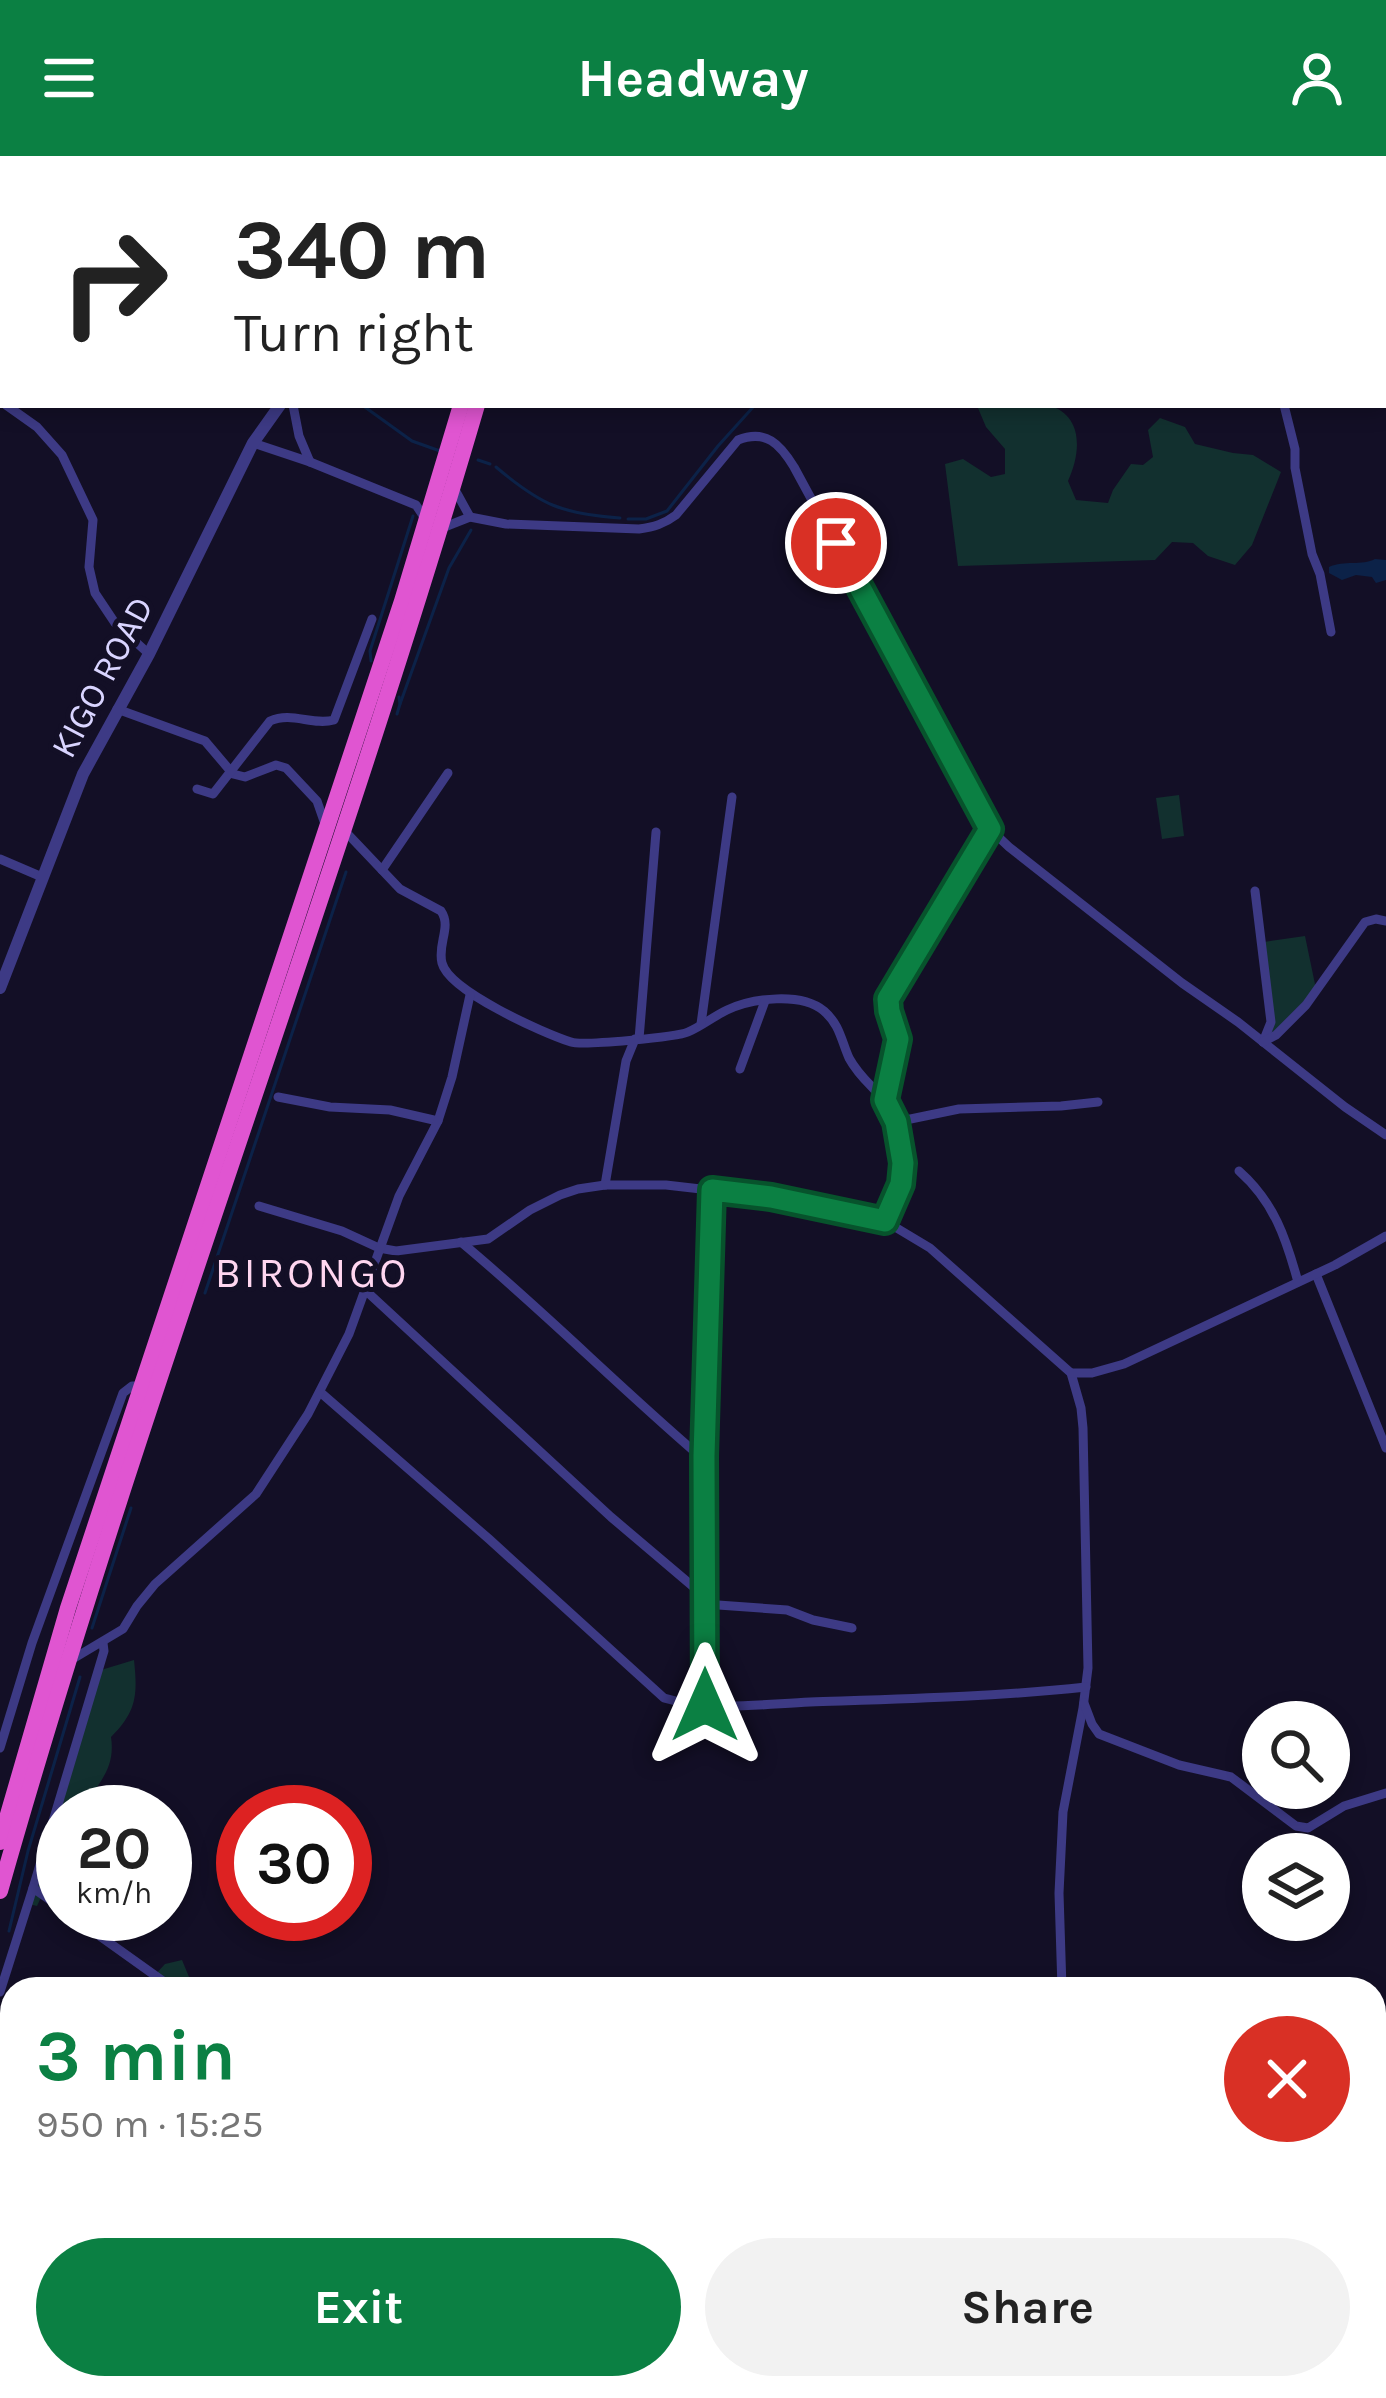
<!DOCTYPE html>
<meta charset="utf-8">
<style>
body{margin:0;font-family:Karla,sans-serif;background:#f2f2f2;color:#222;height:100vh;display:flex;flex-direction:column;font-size:45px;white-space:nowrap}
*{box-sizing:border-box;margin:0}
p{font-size:39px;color:#767676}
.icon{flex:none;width:66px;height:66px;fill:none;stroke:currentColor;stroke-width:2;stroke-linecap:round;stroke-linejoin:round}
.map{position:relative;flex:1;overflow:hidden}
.side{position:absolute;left:0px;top:1821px;width:1386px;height:423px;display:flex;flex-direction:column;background:#fff;border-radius:36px 36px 0 0;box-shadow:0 6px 18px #0003}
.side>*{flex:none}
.top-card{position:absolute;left:0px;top:0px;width:1386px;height:252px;box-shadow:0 6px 18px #0003;background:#fff;color:#222;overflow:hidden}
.tools{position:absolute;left:1242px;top:1545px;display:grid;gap:24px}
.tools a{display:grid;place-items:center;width:108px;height:108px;border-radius:50%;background:#fff;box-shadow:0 6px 18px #0003;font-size:60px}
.speed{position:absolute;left:36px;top:1629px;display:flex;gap:24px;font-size:60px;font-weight:700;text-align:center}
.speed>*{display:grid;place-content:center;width:156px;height:156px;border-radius:50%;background:#fff;box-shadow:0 6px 18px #0003;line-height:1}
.speed small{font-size:30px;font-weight:400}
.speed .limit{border:18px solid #d22;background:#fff;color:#111}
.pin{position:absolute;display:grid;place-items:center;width:102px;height:102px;color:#fff;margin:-51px;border:6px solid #fff;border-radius:50%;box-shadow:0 3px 12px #0007}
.me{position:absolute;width:132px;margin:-66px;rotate:0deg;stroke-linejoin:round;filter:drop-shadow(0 0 9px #0008)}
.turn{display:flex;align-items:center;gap:42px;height:252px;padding:0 36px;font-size:54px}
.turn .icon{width:156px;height:156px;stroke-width:2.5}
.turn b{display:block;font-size:84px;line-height:102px}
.round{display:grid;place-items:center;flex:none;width:126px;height:126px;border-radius:63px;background:#f2f2f2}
.headline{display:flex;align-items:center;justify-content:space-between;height:204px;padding:0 36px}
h1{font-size:72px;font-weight:700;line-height:90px;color:#0b8043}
.button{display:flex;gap:24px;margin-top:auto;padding:24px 36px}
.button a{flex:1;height:138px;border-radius:72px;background:#0b8043;color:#fff;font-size:48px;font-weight:700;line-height:138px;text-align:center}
.button a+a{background:#f2f2f2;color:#222}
header{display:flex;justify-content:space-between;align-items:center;height:156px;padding:0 36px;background:#0b8043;color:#fff;font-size:54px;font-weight:700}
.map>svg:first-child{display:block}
</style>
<header><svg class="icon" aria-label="menu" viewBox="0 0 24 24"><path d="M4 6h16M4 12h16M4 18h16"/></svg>Headway<svg class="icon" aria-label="person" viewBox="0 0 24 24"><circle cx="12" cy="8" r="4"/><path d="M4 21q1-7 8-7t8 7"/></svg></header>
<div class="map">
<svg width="1386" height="2242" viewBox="0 0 1386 2242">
<rect width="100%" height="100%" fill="#130f26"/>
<g fill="#12302f">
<path d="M 941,249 L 1048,249 C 1084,259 1081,297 1068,325 L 1076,344 L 1108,347 L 1113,334 L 1131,308 L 1143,309 L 1153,301 L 1148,274 L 1160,262 L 1185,271 L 1195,288 L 1233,297 L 1253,299 L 1281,316 L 1252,389 L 1235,409 L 1208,400 L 1193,387 L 1172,386 L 1155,404 L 958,410 L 945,308 L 963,303 L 991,321 L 1005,318 L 1005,293 L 986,271 L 978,252 L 949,252 Z"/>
<path d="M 1179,639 L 1184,680 L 1162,683 L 1156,642 Z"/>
<path d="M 1305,780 L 1316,833 L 1271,878 L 1264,786 Z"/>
<path d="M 134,1504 C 138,1540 136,1556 111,1581 C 116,1614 97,1629 79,1656 L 63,1656 L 63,1694 L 37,1750 L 29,1748 L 101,1514 Z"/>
<path d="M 182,1804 L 194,1833 L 142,1833 L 165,1808 Z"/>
<path d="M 12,1891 L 12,2211 L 0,2208 L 0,1902 Z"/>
<path d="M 106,2232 L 465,2232 L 462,2242 L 104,2242 L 110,2239 Z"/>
</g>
<g fill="#0c2248">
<path d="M 1375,403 L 1386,404 L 1386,424 L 1376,427 L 1372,421 L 1356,419 L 1342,424 L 1329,417 L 1329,411 C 1344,404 1362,410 1375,403 Z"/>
<path d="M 1386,2106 L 1386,2224 L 1374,2210 L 1374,2118 Z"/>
</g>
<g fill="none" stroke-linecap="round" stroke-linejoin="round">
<g stroke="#0c2248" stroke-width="3">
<path d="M 0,175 L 3,175"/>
<path d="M 362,249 L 412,285 L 440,295"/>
<path d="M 478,304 L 490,308"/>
<path d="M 496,311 C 541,349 562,358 620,362"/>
<path d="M 628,363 L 646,363 L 667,355 L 718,290 L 755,249"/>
<path d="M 371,505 L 370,495 L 413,360"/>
<path d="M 400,548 L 449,412 L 471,374"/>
<path d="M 397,558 L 400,548 L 399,541"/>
<path d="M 205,1137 L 346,716"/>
<path d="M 92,1472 L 131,1352"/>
<path d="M 9,1775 L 28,1695 L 80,1521"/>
<path d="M 359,2232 L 361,2236 L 378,2242"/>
<path d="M 430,2232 L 431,2242"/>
<path d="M 308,2236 L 322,2242"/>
</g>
<g stroke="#3d3a85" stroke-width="9">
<path d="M 38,0 L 44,3"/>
<path d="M 358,0 L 360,3"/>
<path d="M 660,0 L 661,3"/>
<path d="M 830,0 L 832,3"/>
<path d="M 1009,0 L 1010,3"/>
<path d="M 1094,0 L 1095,3"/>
<path d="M 403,3 L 405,0"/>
<path d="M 887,3 L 893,0"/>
<path d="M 6,249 L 37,271 L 62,299 L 93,364 L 89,411 L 95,437 L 115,467 L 149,498"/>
<path d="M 293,249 L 299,280 L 310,306"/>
<path d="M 1284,249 L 1295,293 L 1295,312 L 1312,398 L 1320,418 L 1331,476"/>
<path d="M 253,287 L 310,306 L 416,349 L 426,364"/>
<path d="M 454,332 L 470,361"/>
<path d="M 442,372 L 470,361 L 506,368 L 639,373 C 654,371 664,368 676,359 L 738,284 C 766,273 780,288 794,311 L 990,673 L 1009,691 L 1182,827 L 1238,866 L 1345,951 L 1386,979"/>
<path d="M 117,553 L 205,585 L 233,618 L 245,621 L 276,609 L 286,612 L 317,645 L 325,668"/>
<path d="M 197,633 L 213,638 L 270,565 C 292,555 312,570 334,564 L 372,463"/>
<path d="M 343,673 L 400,733 L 441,755 C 452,771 437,788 442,807 C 449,835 543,877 571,886 C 582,890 677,881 688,876 C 702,870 714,860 727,854 C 753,842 801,836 824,855 C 840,869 841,884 849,902 C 855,913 863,922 872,931 C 911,970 908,1018 885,1065"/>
<path d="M 0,703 L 42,721"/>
<path d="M 382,714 L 448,617"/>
<path d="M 1255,735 L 1271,866 L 1263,886"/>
<path d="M 701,868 L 732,641"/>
<path d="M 639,883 L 656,676"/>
<path d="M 1263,886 L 1276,879 L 1306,849 L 1365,766 L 1376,763 L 1386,765"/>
<path d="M 740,913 L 765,845"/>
<path d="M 278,941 L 330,951 L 390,954 L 438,965"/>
<path d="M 885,943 L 898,883 L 888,843 L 990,673"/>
<path d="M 896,966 L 959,953 L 1061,950 L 1098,946"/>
<path d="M 1239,1015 C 1274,1046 1286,1082 1298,1126"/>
<path d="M 605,1029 L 626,905 L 635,883"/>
<path d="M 259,1050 L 342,1075 L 379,1092 L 396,1095 L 488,1083 L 530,1054 L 560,1039 L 578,1033 L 605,1029 L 666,1029 L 771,1041 L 885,1065 L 930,1092 L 1071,1217 L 1081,1252 L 1083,1272 L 1088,1512 L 1083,1552 L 1063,1656 L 1059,1737 L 1062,1833"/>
<path d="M 461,1086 C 544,1155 620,1232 702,1302"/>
<path d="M 1316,1118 L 1386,1292"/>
<path d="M 364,1133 L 611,1361 L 703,1439"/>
<path d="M 1071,1217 L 1092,1217 L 1124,1208 L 1335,1109 L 1386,1080"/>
<path d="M 320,1236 L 489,1383 L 664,1542 C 710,1556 763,1548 810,1546 C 902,1543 995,1541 1086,1531"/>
<path d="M 704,1448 L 787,1454 L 813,1464 L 852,1472"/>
<path d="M 71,1504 L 123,1473 L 137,1450 L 155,1428 L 256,1338 L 308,1258 L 349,1178 L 399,1040 L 438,965 L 452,921 L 470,839"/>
<path d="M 1084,1547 L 1092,1568 L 1099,1578 L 1179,1609 L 1231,1621 L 1296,1670 L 1308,1672 L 1344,1650 L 1386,1637"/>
<path d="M 705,1549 L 704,1300 L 712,1034"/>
<path d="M 0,1592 L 32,1487 L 123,1237 L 132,1230 L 142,1230"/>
<path d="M 33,1732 L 104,1495 L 103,1487"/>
<path d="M 69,1758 L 174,1833"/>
<path d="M 0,1836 L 33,1732 L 63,1753"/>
</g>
<path stroke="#3d3a85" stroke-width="12" d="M 0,832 L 83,618 L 149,498 L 253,287 L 280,249"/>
<g stroke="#e055d1" stroke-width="16">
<path d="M 524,3 L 525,0"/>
<path d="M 541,3 L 542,0"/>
<path d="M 0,1686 L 68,1452 L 402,445 L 461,249"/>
<path d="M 0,1735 C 142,1234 331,748 477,249"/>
</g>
</g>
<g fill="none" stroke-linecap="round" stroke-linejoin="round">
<g stroke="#07532c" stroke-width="30">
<path id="route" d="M 705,1549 L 704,1300 L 712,1034 L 771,1041 L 885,1065 L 901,1028 L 903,1007 L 896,966 L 885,944 L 898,883 L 889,855 L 888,843 L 990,673 L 836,387"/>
</g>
<use href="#route" stroke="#0b8043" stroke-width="21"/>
</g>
<g text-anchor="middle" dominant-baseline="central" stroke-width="10" stroke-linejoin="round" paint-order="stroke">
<g font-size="36" fill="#d9d4ff" stroke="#130f26">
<text transform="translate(102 521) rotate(-62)">KIGO ROAD</text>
</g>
<g font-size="42" letter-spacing="3" fill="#ffd6f0" stroke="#130f26">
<text x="312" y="1117">BIRONGO</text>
</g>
</g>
</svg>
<div class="tools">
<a><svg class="icon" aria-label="search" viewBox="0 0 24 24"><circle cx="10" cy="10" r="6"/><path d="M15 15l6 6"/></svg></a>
<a><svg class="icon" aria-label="layers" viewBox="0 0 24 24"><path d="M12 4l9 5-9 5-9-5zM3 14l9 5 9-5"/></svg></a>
</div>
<div class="speed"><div>20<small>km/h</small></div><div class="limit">30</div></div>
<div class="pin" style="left:836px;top:387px;background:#d93025"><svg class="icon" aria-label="arrive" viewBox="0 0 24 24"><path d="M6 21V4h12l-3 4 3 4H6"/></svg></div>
<svg class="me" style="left:705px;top:1549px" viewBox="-20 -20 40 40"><path d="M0-17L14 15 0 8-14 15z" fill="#0b8043" stroke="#fff" stroke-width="4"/></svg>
<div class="top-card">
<div class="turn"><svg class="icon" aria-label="right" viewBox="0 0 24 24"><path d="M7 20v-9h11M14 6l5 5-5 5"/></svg><div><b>340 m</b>Turn right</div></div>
</div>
<section class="side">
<div class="headline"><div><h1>3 min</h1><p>950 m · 15:25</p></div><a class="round" style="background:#d93025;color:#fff"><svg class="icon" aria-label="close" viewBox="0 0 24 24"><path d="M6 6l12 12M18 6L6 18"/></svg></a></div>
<div class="button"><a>Exit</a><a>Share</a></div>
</section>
</div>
